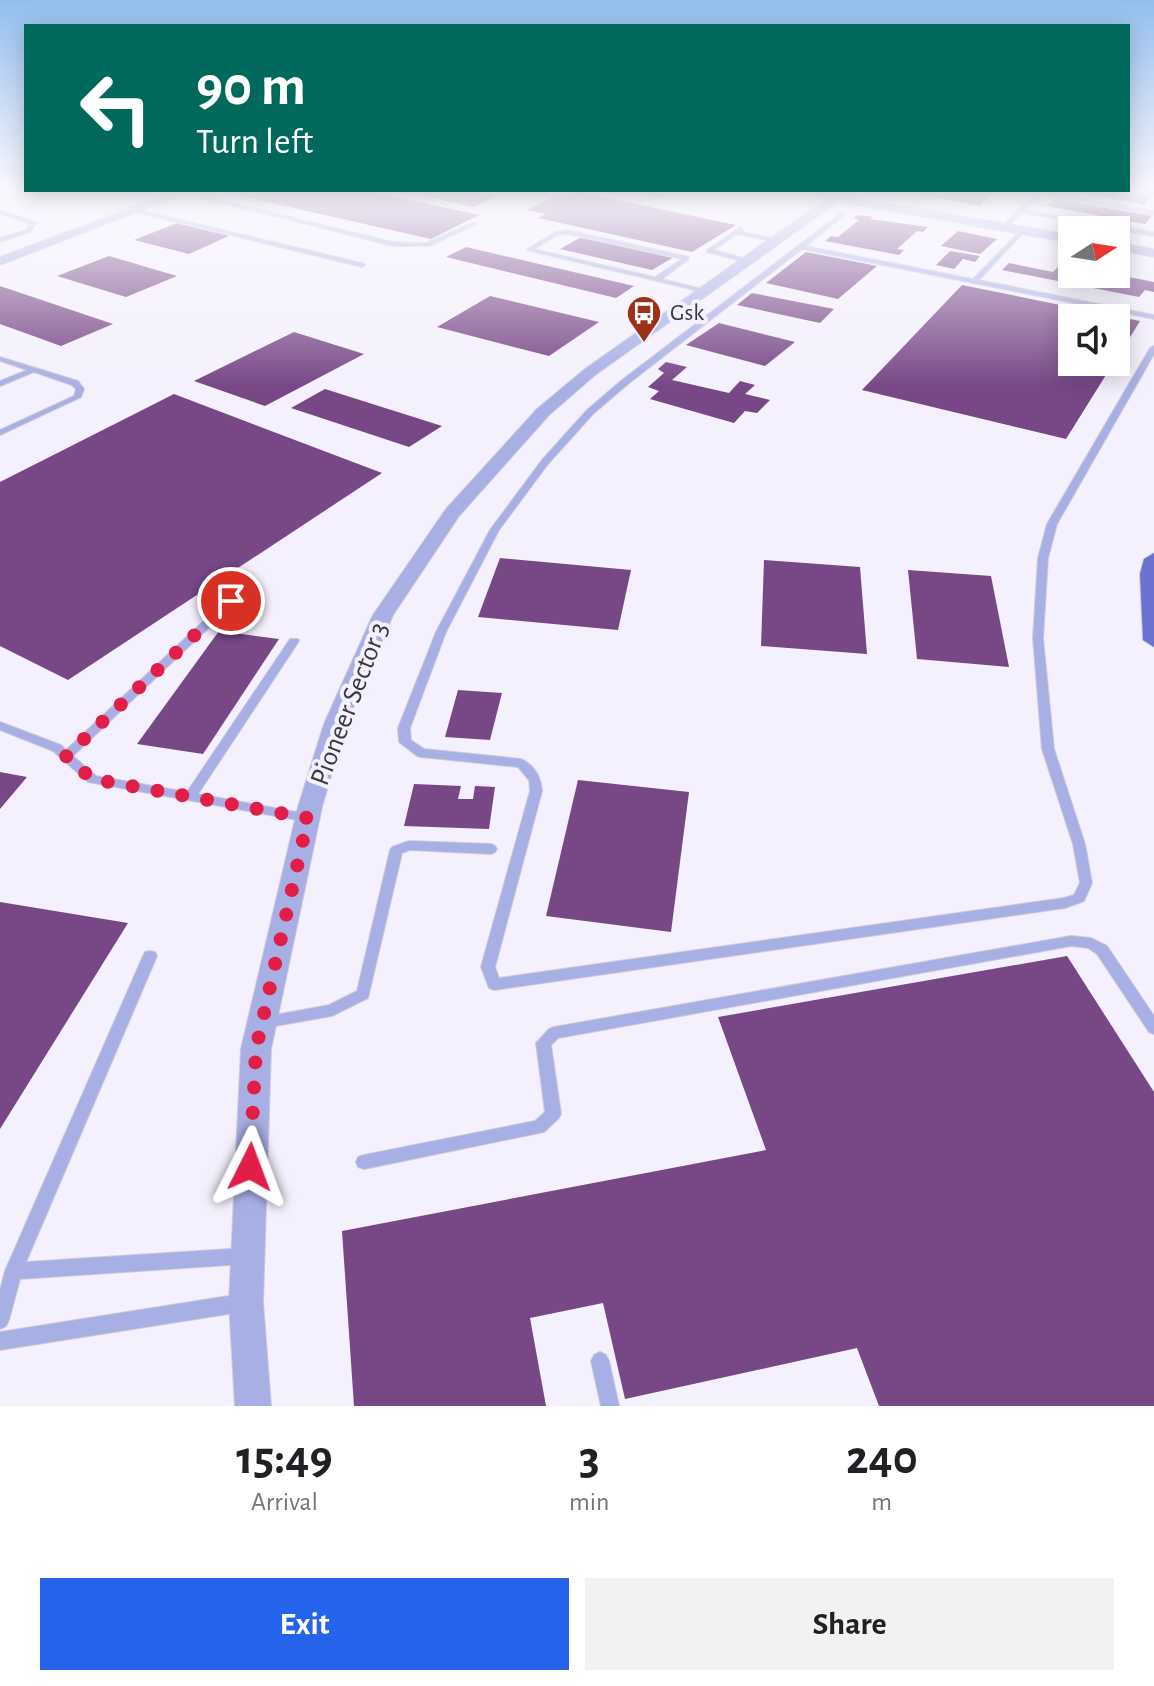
<!DOCTYPE html>
<style>
body{margin:0;font-family:"Alegreya Sans",sans-serif;background:#f2f2f2;color:#202124;height:100vh;display:flex;flex-direction:column;font-size:30px;white-space:nowrap}
*{box-sizing:border-box;margin:0}
p{font-size:26px;color:#757577}
.icon{flex:none;width:44px;height:44px;fill:none;stroke:currentColor;stroke-width:2;stroke-linecap:round;stroke-linejoin:round}
.map{position:relative;height:1406px;overflow:hidden}
.side{display:flex;flex-direction:column;background:#fff;flex:1}
.side>*{flex:none}
.guide{position:absolute;left:24px;top:24px;width:1106px;height:168px;border-radius:0px;box-shadow:0 4px 20px #0003;background:#00695c;color:#fff;overflow:hidden}
.needle{width:52px;rotate:78deg}
.fabs{position:absolute;left:1058px;top:216px;display:grid;gap:16px}
.fabs a{display:grid;place-items:center;width:72px;height:72px;border-radius:0px;background:#fff;box-shadow:0 4px 20px #0003;font-size:40px}
.pin{position:absolute;display:grid;place-items:center;width:68px;height:68px;color:#fff;margin:-34px;border:4px solid #fff;border-radius:50%;box-shadow:0 2px 8px #0007}
.me{position:absolute;width:88px;margin:-44px;rotate:3deg;stroke-linejoin:round;filter:drop-shadow(0 0 6px #0008)}
.turn{display:flex;align-items:center;gap:28px;height:168px;padding:0 40px;font-size:36px}
.turn .icon{width:104px;height:104px;stroke-width:2.5}
.turn b{display:block;font-size:56px;line-height:68px}
.eta{display:flex;justify-content:space-evenly;align-items:center;height:136px;text-align:center}
.eta b{font-size:48px;font-weight:700;line-height:56px}
.button{display:flex;gap:16px;margin-top:auto;padding:16px 40px}
.button a{flex:1;height:92px;border-radius:0px;background:#2563eb;color:#fff;font-size:32px;font-weight:700;line-height:92px;text-align:center}
.button a+a{background:#f2f2f2;color:#202124}
.map>svg:first-child{display:block}
</style>
<div class="map">
<svg width="1154" height="1406" viewBox="0 0 1154 1406">
<rect width="100%" height="100%" fill="#f4f0fd"/>
<g fill="#774786">
<path d="M 242,190 L 363,190 L 479,215 L 431,239 L 232,194 Z"/>
<path d="M 466,190 L 496,196 L 474,207 L 402,191 Z"/>
<path d="M 629,190 L 675,190 L 661,198 Z"/>
<path d="M 895,190 L 998,190 L 980,206 Z"/>
<path d="M 1067,190 L 1154,190 L 1154,194 L 1144,205 Z"/>
<path d="M 579,192 L 736,225 L 692,252 L 538,218 L 546,214 L 527,210 L 557,195 L 568,197 Z"/>
<path d="M 1054,199 L 1152,216 L 1145,224 L 1046,206 Z"/>
<path d="M 858,215 L 873,217 L 870,219 L 928,227 L 923,232 L 917,231 L 897,249 L 904,250 L 899,255 L 825,241 L 831,236 L 838,237 L 859,220 L 853,218 Z"/>
<path d="M 177,223 L 231,235 L 189,254 L 134,240 Z"/>
<path d="M 958,231 L 997,239 L 980,254 L 941,246 Z"/>
<path d="M 583,236 L 674,257 L 652,270 L 560,249 Z"/>
<path d="M 466,247 L 634,286 L 616,298 L 446,257 Z"/>
<path d="M 950,251 L 980,256 L 975,262 L 963,259 L 954,269 L 936,265 Z"/>
<path d="M 806,252 L 877,266 L 838,299 L 766,283 Z"/>
<path d="M 109,256 L 177,276 L 126,297 L 57,276 Z"/>
<path d="M 1009,263 L 1053,272 L 1061,264 L 1072,266 L 1072,274 L 1114,274 L 1154,282 L 1154,292 L 1145,290 L 1139,297 L 1002,270 Z"/>
<path d="M 962,285 L 1140,321 L 1116,360 L 1116,318 L 1072,318 L 1072,362 L 1114,362 L 1066,439 L 862,390 Z"/>
<path d="M 0,286 L 113,324 L 61,346 L 0,324 Z"/>
<path d="M 752,293 L 834,309 L 820,323 L 737,305 Z"/>
<path d="M 490,296 L 599,322 L 549,356 L 437,327 Z"/>
<path d="M 719,323 L 795,342 L 765,366 L 686,345 Z"/>
<path d="M 294,332 L 364,354 L 265,406 L 194,381 Z"/>
<path d="M 666,362 L 687,367 L 672,380 L 729,393 L 740,381 L 755,385 L 745,394 L 770,400 L 757,413 L 745,411 L 734,423 L 650,399 L 659,391 L 648,387 L 664,373 L 658,369 Z"/>
<path d="M 325,389 L 442,426 L 409,447 L 291,408 Z"/>
<path d="M 174,394 L 382,473 L 68,680 L 0,646 L 0,482 Z"/>
<path d="M 500,558 L 631,570 L 618,630 L 478,617 Z"/>
<path d="M 764,560 L 860,567 L 867,654 L 761,646 Z"/>
<path d="M 908,570 L 991,576 L 1009,667 L 917,659 Z"/>
<path d="M 219,631 L 279,639 L 203,754 L 137,744 Z"/>
<path d="M 458,690 L 502,693 L 490,740 L 445,737 Z"/>
<path d="M 0,772 L 27,777 L 0,809 Z"/>
<path d="M 578,780 L 689,792 L 671,932 L 546,916 Z"/>
<path d="M 414,784 L 461,786 L 458,799 L 473,799 L 475,786 L 495,787 L 489,829 L 404,826 Z"/>
<path d="M 0,902 L 128,923 L 0,1129 Z"/>
<path d="M 1067,956 L 1154,1092 L 1154,1406 L 879,1406 L 857,1348 L 625,1399 L 603,1303 L 530,1318 L 546,1406 L 354,1406 L 342,1231 L 766,1150 L 718,1017 Z"/>
</g>
<g fill="none" stroke-linecap="round" stroke-linejoin="round">
<g stroke="#cfcbd8" stroke-width="2">
<g id="lane">
<path d="M 171,190 L 181,190 L 393,242 L 426,243 L 472,223 L 477,224 L 429,246 L 393,246 Z"/>
<path d="M 1039,190 L 1154,211 L 1154,215 L 1040,195 L 1025,210 L 1154,232 L 1154,236 L 1022,213 L 1006,228 L 1002,228 L 1002,226 Z"/>
<path d="M 136,209 L 362,263 L 365,265 L 362,267 L 134,212 L 133,211 Z"/>
<path d="M 0,210 L 36,222 L 37,223 L 30,232 L 0,242 L 0,238 L 26,230 L 30,224 L 0,214 Z"/>
<path d="M 841,213 L 846,214 L 806,246 L 973,279 L 1023,228 L 1026,230 L 1025,231 L 979,280 L 1154,315 L 1154,319 L 802,249 L 628,384 L 593,414 L 548,464 L 499,530 L 446,632 L 410,728 L 411,740 L 424,749 L 521,759 C 534,765 541,777 542,791 L 495,967 L 499,978 L 1064,898 L 1074,895 L 1080,883 L 1073,844 L 1042,749 L 1033,638 L 1038,558 L 1047,524 L 1150,348 L 1154,346 L 1154,354 L 1057,524 L 1048,558 L 1043,638 L 1054,749 L 1085,844 L 1092,883 L 1084,901 L 1065,908 L 494,990 L 489,988 L 481,967 L 530,791 L 529,780 L 518,767 L 421,757 L 417,756 L 399,742 L 398,728 L 436,632 L 490,530 L 542,460 L 587,410 L 622,380 Z"/>
<path d="M 740,227 L 743,229 L 741,231 L 779,240 L 776,242 L 737,234 L 714,250 L 747,259 L 747,261 L 745,262 L 707,252 L 707,250 Z"/>
<path d="M 568,230 L 689,257 L 689,259 L 662,279 L 706,290 L 703,292 L 526,250 L 555,232 ZM 568,234 L 682,259 L 655,277 L 534,249 L 558,235 Z"/>
<path d="M 0,357 L 78,381 L 84,389 L 81,397 L 0,435 L 0,430 L 74,396 L 76,389 L 72,385 L 34,372 L 0,386 L 0,381 L 27,370 L 0,361 Z"/>
<path d="M 231,598 L 236,601 L 235,603 L 73,756 L 96,776 L 187,792 L 290,639 L 298,639 L 299,641 L 198,794 L 308,814 L 312,815 L 314,818 L 312,821 L 308,822 L 88,782 L 53,751 L 0,730 L 0,722 L 61,745 L 66,750 L 227,599 Z"/>
<path d="M 409,841 L 491,844 L 495,846 L 497,849 L 495,852 L 491,854 L 410,850 L 402,853 L 368,998 L 332,1016 L 264,1028 L 259,1026 L 257,1022 L 259,1018 L 329,1005 L 357,991 L 390,850 L 392,847 Z"/>
<path d="M 1071,936 L 1091,938 L 1107,946 L 1154,1016 L 1154,1034 L 1149,1032 L 1097,954 L 1088,948 L 1071,946 L 558,1038 L 551,1045 L 561,1114 L 558,1119 L 544,1132 L 364,1169 L 358,1167 L 356,1162 L 358,1157 L 364,1155 L 535,1121 L 545,1112 L 536,1043 L 549,1029 L 554,1027 Z"/>
<path d="M 150,951 L 155,952 L 157,956 L 26,1262 L 245,1248 L 251,1250 L 253,1256 L 251,1262 L 245,1264 L 20,1279 L 9,1320 L 6,1326 L 0,1329 L 0,1290 L 5,1271 L 143,956 L 145,952 Z"/>
<path d="M 241,1294 L 247,1297 L 250,1303 L 247,1309 L 241,1312 L 0,1350 L 0,1332 Z"/>
<path d="M 600,1352 L 606,1355 L 609,1361 L 619,1406 L 601,1406 L 591,1361 L 594,1355 Z"/>
</g>
</g>
<g stroke="#cfcbd8" stroke-width="2">
<g id="street">
<path d="M 178,190 L 194,190 L 0,265 L 0,257 Z"/>
<path d="M 498,190 L 512,190 L 502,195 Z"/>
<path d="M 785,190 L 810,190 L 1072,235 L 1072,243 L 838,202 L 595,375 L 549,415 L 459,516 L 393,615 L 346,724 L 322,807 L 271,1049 L 263,1302 L 271,1406 L 235,1406 L 229,1302 L 241,1049 L 298,807 L 324,724 L 373,615 L 446,509 L 537,409 L 585,369 L 826,199 Z"/>
<path d="M 1116,242 L 1154,249 L 1154,257 L 1116,250 Z"/>
</g>
</g>
<g stroke="#cfcbd8" stroke-width="2">
<path id="primary" d="M 1154,553 L 1154,647 L 1143,640 L 1140,574 L 1144,559 Z"/>
</g>
<use href="#lane" fill="#a8afe4" fill-rule="evenodd"/>
<use href="#street" fill="#a8afe4" fill-rule="evenodd"/>
<use href="#primary" fill="#6d71d2" fill-rule="evenodd"/>
</g>
<linearGradient id="sky" x2="0" y2="1"><stop stop-color="#92beee"/><stop offset="0.49" stop-color="#faf8fe"/><stop offset="1" stop-color="#faf8fe" stop-opacity="0"/></linearGradient>
<rect width="1154" height="387" fill="url(#sky)"/>
<g fill="none" stroke-linecap="round" stroke-linejoin="round">
<path stroke="#e11d48" stroke-width="14" stroke-dasharray="0 25.2" d="M 231,601 L 66,756 L 92,779 L 308,818 L 256,1049 L 250,1167"/>
</g>
<defs>
<g id="bus-pin" transform="scale(1.8)"><path d="M0 17L-7.5 6A9.5 9.5 0 1 1 7.5 6Z" fill="#9b3318" stroke="#f4f0fd"/><path d="M-5-6H5V4H4V6H2V4H-2V6H-4V4H-5ZM-3.5-4V0h7V-4ZM-3.5 1.2v1.5H-2V1.2ZM2 1.2v1.5H3.5V1.2Z" fill="#fff"/></g>
</defs>
<g fill-rule="evenodd">
<use href="#bus-pin" x="644" y="313"/>
</g>
<g text-anchor="middle" dominant-baseline="central" stroke-width="8" stroke-linejoin="round" paint-order="stroke">
<g font-size="24" fill="#3b3844" stroke="#f4f0fd" text-anchor="start">
<text x="670" y="313">Gsk</text>
</g>
<g font-size="28" fill="#3b3844" stroke="#f4f0fd">
<text transform="translate(350 704) rotate(-69)">Pioneer Sector 3</text>
</g>
</g>
</svg>
<div class="fabs">
<a><svg class="needle" viewBox="-14 -14 28 28"><path d="M0-13l5 13h-10z" fill="#e53935"/><path d="M0 13l5-13h-10z" fill="#757577"/></svg></a>
<a><svg class="icon" aria-label="sound" viewBox="0 0 24 24"><path d="M4 9h4l5-4v14l-5-4H4zM17 9q2 3 0 6"/></svg></a>
</div>
<div class="pin" style="left:231px;top:601px;background:#d93025"><svg class="icon" aria-label="arrive" viewBox="0 0 24 24"><path d="M6 21V4h12l-3 4 3 4H6"/></svg></div>
<svg class="me" style="left:250px;top:1167px" viewBox="-20 -20 40 40"><path d="M0-17L14 15 0 8-14 15z" fill="#e11d48" stroke="#fff" stroke-width="4"/></svg>
<div class="guide">
<div class="turn"><svg class="icon" aria-label="left" viewBox="0 0 24 24"><path d="M17 20v-9H6M10 6l-5 5 5 5"/></svg><div><b>90 m</b>Turn left</div></div>
</div>
</div>
<section class="side">
<div class="eta">
<div><b>15:49</b><p>Arrival</p></div>
<div><b>3</b><p>min</p></div>
<div><b>240</b><p>m</p></div>
</div>
<div class="button"><a>Exit</a><a>Share</a></div>
</section>
